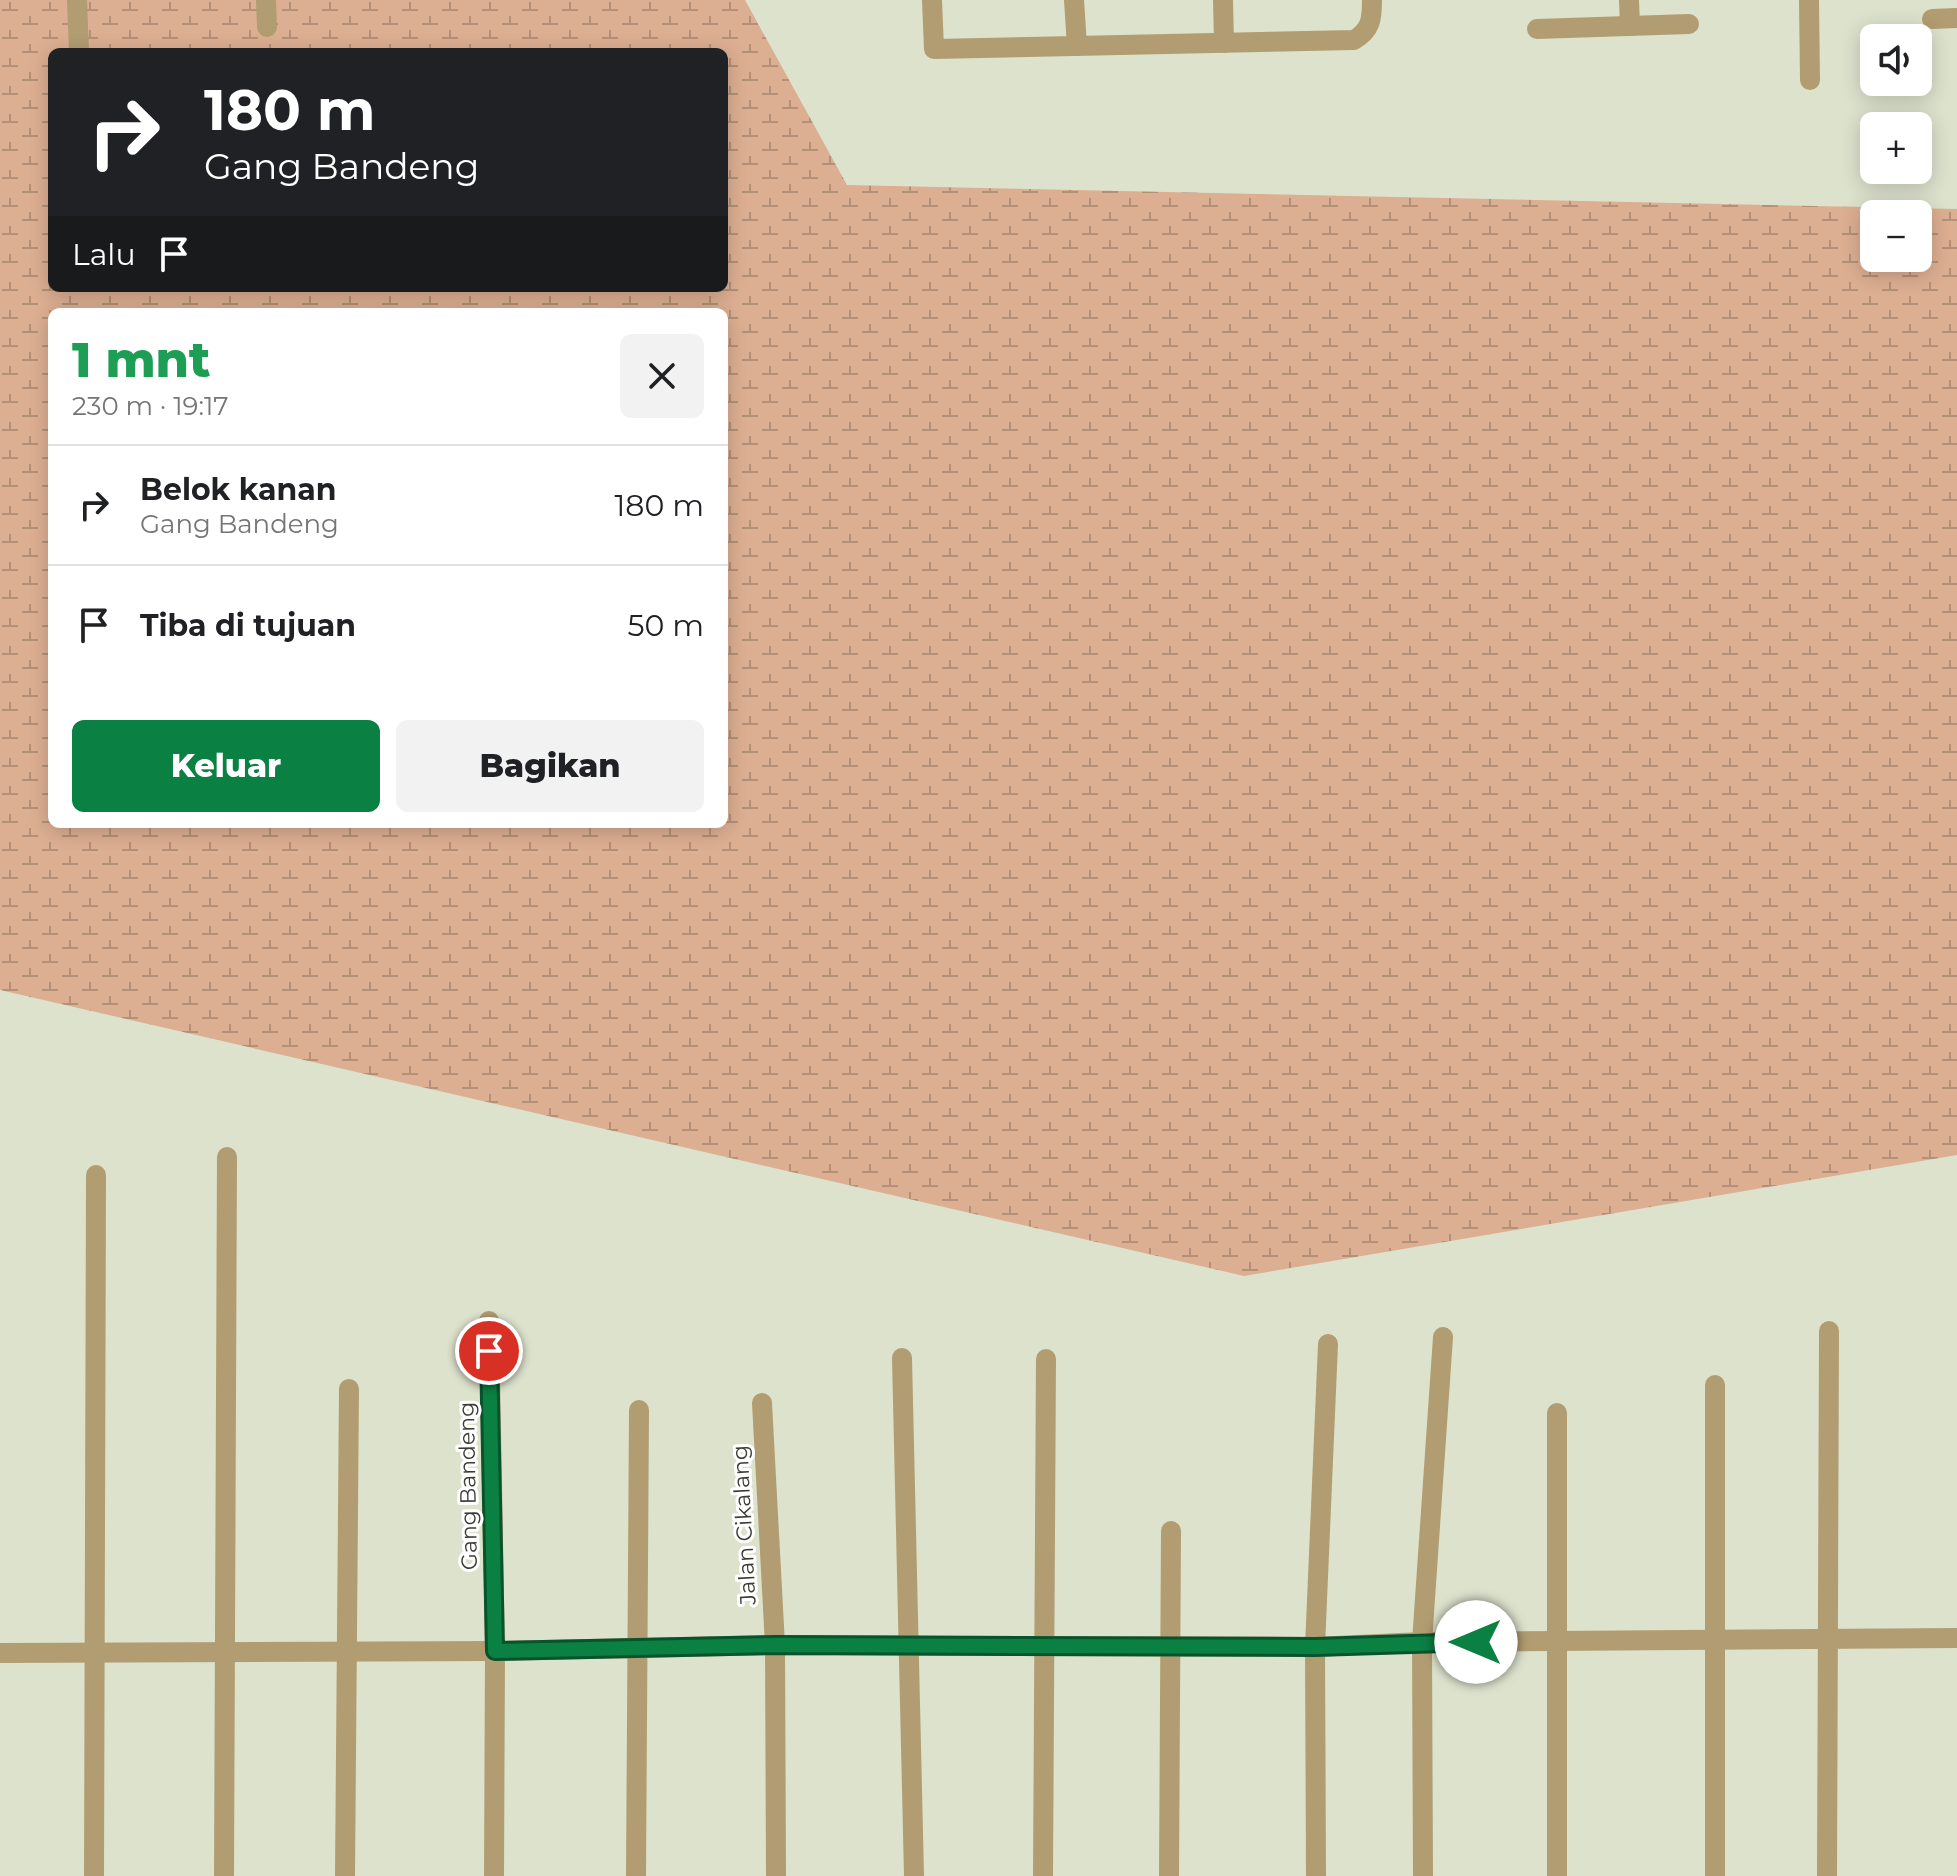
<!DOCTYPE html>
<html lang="id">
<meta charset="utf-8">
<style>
body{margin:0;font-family:Montserrat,sans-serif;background:#f2f2f2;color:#202124;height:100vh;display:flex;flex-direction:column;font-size:30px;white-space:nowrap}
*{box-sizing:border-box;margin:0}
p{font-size:26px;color:#757577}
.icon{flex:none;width:44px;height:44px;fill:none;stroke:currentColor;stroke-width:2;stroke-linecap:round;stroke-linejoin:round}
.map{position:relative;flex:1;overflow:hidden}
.sheet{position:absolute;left:48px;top:308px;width:680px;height:520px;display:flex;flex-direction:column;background:#fff;border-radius:12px;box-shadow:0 4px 20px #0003}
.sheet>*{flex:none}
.hud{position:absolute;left:48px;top:48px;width:680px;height:244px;border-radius:12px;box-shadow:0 4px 20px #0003;background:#202124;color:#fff;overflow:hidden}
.fabs{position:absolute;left:1860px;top:24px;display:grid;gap:16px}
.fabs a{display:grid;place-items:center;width:72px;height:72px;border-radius:12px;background:#fff;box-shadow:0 4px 20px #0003;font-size:40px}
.pin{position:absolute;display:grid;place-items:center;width:68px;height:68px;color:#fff;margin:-34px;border:4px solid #fff;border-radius:50%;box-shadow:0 2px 8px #0007}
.me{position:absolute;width:88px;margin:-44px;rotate:270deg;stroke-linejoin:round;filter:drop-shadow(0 0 6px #0008)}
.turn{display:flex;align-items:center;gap:28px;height:168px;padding:0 24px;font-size:36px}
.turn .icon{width:104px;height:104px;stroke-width:2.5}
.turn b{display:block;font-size:56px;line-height:68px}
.then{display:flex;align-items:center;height:76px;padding:0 24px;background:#0003;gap:16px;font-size:30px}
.round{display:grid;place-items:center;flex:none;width:84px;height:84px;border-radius:12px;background:#f2f2f2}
.summary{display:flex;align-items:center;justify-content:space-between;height:136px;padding:0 24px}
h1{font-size:48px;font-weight:800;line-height:60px;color:#1e9e55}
.cta{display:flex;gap:16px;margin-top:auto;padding:16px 24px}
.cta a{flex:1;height:92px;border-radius:12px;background:#0b8043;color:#fff;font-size:32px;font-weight:800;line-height:92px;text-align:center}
.cta a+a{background:#f2f2f2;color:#202124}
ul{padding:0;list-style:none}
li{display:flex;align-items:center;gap:24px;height:120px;padding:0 24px;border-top:2px solid #e0e0e0}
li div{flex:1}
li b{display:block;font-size:30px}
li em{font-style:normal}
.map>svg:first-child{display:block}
</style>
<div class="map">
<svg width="1957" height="1876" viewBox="0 0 1957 1876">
<defs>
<pattern id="wetland-marsh" width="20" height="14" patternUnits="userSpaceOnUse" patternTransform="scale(2)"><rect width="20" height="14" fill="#ddaf92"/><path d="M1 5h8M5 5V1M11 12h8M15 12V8" fill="none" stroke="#b49078"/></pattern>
</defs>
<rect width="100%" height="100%" fill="#dde2cd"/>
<path fill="url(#wetland-marsh)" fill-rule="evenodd" d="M 0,0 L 745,0 L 847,185 L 1957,209 L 1957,1155 L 1244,1276 L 0,990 ZM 52,52 L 724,52 L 724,288 L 52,288 ZM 1874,214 L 1918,214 L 1918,258 L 1874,258 ZM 52,312 L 724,312 L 724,824 L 52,824 Z"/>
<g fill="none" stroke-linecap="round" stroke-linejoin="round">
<g stroke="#b29d72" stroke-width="20">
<path d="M 77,0 L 79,52"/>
<path d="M 266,0 L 267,27"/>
<path d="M 932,0 L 934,49 L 1354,40 C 1371,30 1372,19 1372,0"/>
<path d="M 1074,0 L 1077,46"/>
<path d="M 1223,0 L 1224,43"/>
<path d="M 1629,0 L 1630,26"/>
<path d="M 1809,0 L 1810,80"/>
<path d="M 1932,19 L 1957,18"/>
<path d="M 1537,29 L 1689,24"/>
<path d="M 489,1321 L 495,1651 L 494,1876"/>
<path d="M 902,1358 L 914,1876"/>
<path d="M 1715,1385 L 1715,1876"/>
<path d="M 762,1403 L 775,1645 L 776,1876"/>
<path d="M 1557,1413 L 1557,1876"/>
<path d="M 0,1653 L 495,1651 L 775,1645 L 1315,1647 L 1422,1642 L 1957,1638"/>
<path d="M 94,1876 L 96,1175"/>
<path d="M 224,1876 L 227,1157"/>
<path d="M 345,1876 L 349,1389"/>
<path d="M 636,1876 L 639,1410"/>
<path d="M 1043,1876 L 1046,1359"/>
<path d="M 1169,1876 L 1171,1531"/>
<path d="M 1316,1876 L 1315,1647 L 1328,1344"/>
<path d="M 1423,1876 L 1422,1642 L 1443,1337"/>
<path d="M 1827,1876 L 1829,1331"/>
</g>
</g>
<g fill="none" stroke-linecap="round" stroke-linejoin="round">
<g stroke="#07532c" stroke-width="20">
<path id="route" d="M 489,1351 L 495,1651 L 775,1645 L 1315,1647 L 1476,1642"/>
</g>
<use href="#route" stroke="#0b8043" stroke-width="14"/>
</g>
<g text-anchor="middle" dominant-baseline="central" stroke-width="6" stroke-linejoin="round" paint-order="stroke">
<g font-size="22" fill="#3b3d34" stroke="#fff">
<text transform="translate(468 1486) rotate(-91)">Gang Bandeng</text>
<text transform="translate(744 1525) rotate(-93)">Jalan Cikalang</text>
</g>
</g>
</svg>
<div class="fabs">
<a><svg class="icon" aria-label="sound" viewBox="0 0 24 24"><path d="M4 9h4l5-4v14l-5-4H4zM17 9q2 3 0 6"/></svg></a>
<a>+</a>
<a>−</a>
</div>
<div class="pin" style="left:489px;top:1351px;background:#d93025"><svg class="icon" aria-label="arrive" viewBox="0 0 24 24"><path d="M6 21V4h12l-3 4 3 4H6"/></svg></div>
<svg class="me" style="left:1476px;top:1642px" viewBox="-20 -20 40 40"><circle r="19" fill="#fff"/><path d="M0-13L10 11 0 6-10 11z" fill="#0b8043"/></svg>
<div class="hud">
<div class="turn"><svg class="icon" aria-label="right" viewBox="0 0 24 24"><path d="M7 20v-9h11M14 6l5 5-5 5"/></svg><div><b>180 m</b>Gang Bandeng</div></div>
<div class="then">Lalu<svg class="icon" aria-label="arrive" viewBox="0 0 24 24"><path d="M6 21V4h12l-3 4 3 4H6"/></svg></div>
</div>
<section class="sheet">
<div class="summary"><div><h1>1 mnt</h1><p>230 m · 19:17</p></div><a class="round"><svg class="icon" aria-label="close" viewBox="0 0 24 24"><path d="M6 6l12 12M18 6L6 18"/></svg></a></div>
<ul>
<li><svg class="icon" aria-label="right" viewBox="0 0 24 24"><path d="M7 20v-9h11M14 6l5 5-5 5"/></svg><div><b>Belok kanan</b><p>Gang Bandeng</p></div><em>180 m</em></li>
<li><svg class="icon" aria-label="arrive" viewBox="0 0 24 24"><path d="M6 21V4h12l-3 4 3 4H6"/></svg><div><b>Tiba di tujuan</b></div><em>50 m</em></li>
</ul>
<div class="cta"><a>Keluar</a><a>Bagikan</a></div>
</section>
</div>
